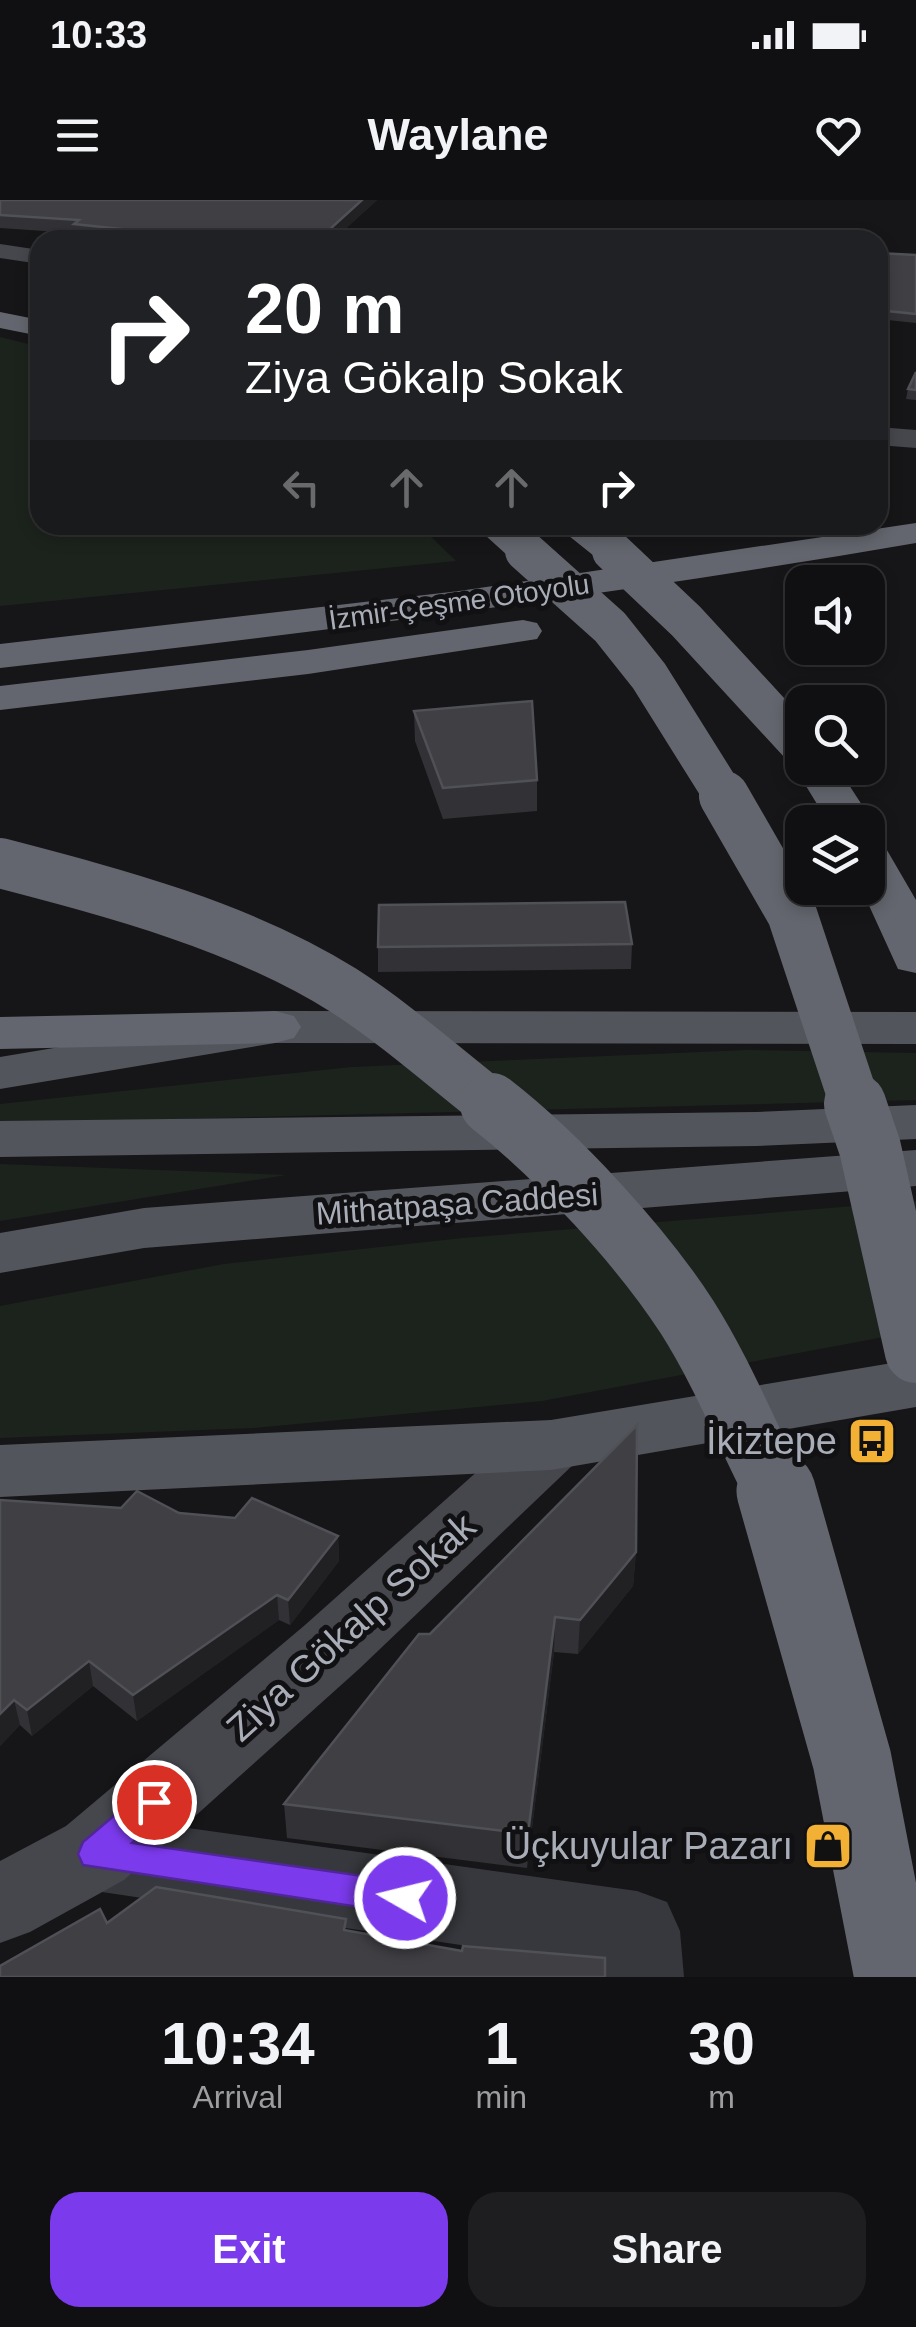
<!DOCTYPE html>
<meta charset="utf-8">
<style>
body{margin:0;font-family:Arial,sans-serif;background:#1e1e20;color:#f1f3f6;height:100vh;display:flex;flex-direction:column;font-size:38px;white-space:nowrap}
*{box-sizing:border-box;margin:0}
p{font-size:32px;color:#9c9d9f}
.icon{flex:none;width:55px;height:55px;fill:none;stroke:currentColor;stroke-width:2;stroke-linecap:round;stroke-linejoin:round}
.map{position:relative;height:1777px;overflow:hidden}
.panel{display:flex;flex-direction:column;background:#101012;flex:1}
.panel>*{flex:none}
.top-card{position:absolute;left:30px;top:30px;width:858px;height:305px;border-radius:30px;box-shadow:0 5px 15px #0003,0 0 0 2px #303032;background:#202124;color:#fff;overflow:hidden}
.buttons{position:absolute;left:785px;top:365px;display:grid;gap:20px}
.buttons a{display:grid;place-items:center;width:100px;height:100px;border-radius:20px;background:#101012;box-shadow:0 5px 15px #0003,0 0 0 2px #303032;font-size:50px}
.pin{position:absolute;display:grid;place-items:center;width:85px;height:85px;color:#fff;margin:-42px;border:5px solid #fff;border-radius:50%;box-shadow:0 2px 10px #0007}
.me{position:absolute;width:110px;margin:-55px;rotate:278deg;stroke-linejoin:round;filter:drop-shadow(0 0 8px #0008)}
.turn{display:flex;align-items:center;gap:35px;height:210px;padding:0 50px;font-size:45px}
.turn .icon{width:130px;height:130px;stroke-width:2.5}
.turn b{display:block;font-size:70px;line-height:85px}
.lanes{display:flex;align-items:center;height:95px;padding:0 50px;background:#0003;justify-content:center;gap:50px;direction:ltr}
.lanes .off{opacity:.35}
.eta{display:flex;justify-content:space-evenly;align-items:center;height:170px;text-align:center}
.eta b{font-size:60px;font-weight:600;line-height:70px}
.primary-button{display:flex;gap:20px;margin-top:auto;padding:20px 50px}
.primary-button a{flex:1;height:115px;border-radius:30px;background:#7c3aed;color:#fff;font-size:40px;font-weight:600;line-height:115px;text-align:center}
.primary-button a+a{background:#1e1e20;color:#f1f3f6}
.status{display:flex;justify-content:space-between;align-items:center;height:70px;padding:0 50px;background:#101012;direction:ltr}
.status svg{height:28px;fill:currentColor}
header{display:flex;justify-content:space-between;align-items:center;height:130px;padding:0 50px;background:#101012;font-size:45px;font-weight:600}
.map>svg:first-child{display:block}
</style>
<div class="status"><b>10:33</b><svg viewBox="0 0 49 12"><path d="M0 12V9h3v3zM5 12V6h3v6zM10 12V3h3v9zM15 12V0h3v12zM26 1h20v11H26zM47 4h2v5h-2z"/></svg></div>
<header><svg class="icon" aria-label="menu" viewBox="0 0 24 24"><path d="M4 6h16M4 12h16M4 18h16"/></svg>Waylane<svg class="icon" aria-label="heart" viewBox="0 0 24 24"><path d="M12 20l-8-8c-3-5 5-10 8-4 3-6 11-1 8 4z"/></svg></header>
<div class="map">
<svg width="916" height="1777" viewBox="0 0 916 1777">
<rect width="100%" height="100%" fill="#161618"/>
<g fill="#1c231d">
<path d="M 0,137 L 40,147 L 40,325 L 419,325 L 456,361 L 0,406 Z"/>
<path d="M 747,850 L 916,853 L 916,900 L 25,923 L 0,934 L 0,904 L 352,867 Z"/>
<path d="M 0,964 L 286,975 L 0,1021 Z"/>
<path d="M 916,1001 L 916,1131 L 542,1201 L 253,1228 L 0,1238 L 0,1106 L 224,1064 L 463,1038 Z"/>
</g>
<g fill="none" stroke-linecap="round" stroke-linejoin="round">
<path fill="#37383d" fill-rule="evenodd" d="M 95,1615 L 637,1691 L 667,1702 L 680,1731 L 684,1777 L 596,1777 L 596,1765 L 95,1691 L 66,1680 L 53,1653 L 66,1626 Z"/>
<g fill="#45474d" fill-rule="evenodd">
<path d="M 0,44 L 40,50 L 40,64 L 0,58 Z"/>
<path d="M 878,227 L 916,230 L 916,248 L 878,245 Z"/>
<path d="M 551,1220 L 575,1227 L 585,1245 L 575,1263 L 359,1469 L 124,1680 L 30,1732 L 0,1743 L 0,1661 L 66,1626 L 305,1425 L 527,1227 Z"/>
</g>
<g fill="#53555c" fill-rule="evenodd">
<path d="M 275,811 L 916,812 L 916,844 L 275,843 L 0,889 L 0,857 Z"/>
<path d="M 916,905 L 916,939 L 756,946 L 0,957 L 0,921 L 756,912 Z"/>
<path d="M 916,950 L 916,986 L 144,1048 L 0,1073 L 0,1033 L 144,1008 Z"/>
<path d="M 916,1159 L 916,1207 L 551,1270 L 0,1297 L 0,1245 L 551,1220 Z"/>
</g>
<g fill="#63666e" fill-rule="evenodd">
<path d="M 0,112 L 40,120 L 40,136 L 0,128 Z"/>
<path d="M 916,323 L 916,343 C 612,395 306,434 0,468 L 0,444 L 459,391 Z"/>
<path d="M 523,420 L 537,423 L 542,431 L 537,439 L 308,474 L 0,510 L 0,486 L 308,450 Z"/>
<path d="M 802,559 L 802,568 L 838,568 L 873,622 L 868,629 L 868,622 L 828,622 L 795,568 Z"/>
<path d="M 868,641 L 884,645 L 916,700 L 916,773 L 898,769 L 861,688 L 868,688 Z"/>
<path d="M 275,811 L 294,816 L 301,827 L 294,838 L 275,843 L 0,849 L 0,817 Z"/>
</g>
<g stroke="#63666e" stroke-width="31">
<path d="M 497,325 L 528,353"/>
<path d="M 580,325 L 615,353"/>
</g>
<g stroke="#63666e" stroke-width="40">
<path d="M 525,351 L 610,427 L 649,476 L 726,599"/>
<path d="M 612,351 L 686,421 L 802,547"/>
</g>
<g stroke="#63666e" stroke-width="50">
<path d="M 724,596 L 792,714 L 856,907"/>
<path d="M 0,663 C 115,693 241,726 343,790 C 396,824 445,868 495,907"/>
</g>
<g stroke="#63666e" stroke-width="62">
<path d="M 491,904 C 558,956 641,1046 687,1117 C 722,1172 747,1235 777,1293"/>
<path d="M 855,904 L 870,948 L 916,1152"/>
</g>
<path stroke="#63666e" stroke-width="79" d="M 776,1291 L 852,1560 L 894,1777"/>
</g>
<g fill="#323236">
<path d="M 0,0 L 377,0 L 333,40 L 106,40 L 76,37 L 75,33 L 0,28 Z"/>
<path d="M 878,53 L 916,55 L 916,123 L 878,119 Z"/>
<path d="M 916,172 L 916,200 L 906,199 L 908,189 Z"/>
<path d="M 414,511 L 537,580 L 537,611 L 443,619 L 415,541 Z"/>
<path d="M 632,744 L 631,769 L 378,772 L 378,747 Z"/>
<path d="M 0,1300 L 179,1313 L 338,1336 L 339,1361 L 290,1425 L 279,1420 L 137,1521 L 93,1486 L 32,1536 L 20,1525 L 0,1546 Z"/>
<path d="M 636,1352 L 633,1386 L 578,1454 L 554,1452 L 527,1668 L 287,1638 L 284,1604 L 430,1434 Z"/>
</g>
<g fill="#212124">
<path d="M 362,0 L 377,0 L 333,40 L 318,40 Z"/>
<path d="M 338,1336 L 339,1361 L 290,1425 L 288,1400 Z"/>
<path d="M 636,1352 L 633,1386 L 578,1454 L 580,1420 Z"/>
<path d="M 277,1395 L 279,1420 L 137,1521 L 133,1495 Z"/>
<path d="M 555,1417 L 554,1452 L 527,1668 L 528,1634 Z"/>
<path d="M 89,1461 L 93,1486 L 32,1536 L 27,1510 Z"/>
<path d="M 14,1500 L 20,1525 L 0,1546 L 0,1514 Z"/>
</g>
<g fill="#3f3f44" stroke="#4f5156" stroke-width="2.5">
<path d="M 0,0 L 362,0 L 318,40 L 226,40 L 74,24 L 79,20 L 0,15 Z"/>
<path d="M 519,35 L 573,40 L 512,40 Z"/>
<path d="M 878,53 L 916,55 L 916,114 L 878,110 Z"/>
<path d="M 916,172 L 916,190 L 908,189 Z"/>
<path d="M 532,501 L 537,580 L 443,588 L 414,511 Z"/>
<path d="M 625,702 L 632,744 L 378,747 L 379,705 Z"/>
<path d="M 637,1225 L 636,1352 L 580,1420 L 555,1417 L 528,1634 L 284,1604 L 419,1434 L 430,1434 Z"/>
<path d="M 137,1291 L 179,1313 L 235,1318 L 252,1298 L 338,1336 L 288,1400 L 277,1395 L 133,1495 L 89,1461 L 27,1510 L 14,1500 L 0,1514 L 0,1300 L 121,1308 Z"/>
<path d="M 156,1687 L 346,1719 L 344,1730 L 462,1751 L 463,1746 L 605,1758 L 605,1777 L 0,1777 L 0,1766 L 100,1709 L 107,1723 Z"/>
</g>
<path fill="#7c3aed" stroke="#51269a" stroke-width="2.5" d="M 154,1587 L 166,1591 L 171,1602 L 166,1613 L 132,1643 L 405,1682 L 417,1686 L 422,1698 L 417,1709 L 405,1714 L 83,1665 L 78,1654 L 83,1642 L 143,1591 Z"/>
<defs>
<g id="bus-square" transform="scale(2.5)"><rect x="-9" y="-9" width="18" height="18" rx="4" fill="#f2b134" stroke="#111113"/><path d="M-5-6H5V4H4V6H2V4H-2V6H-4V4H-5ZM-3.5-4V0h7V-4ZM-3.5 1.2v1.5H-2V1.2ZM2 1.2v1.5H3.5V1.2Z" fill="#111"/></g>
<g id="shop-square" transform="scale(2.5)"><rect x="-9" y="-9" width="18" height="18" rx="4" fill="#f2b134" stroke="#111113"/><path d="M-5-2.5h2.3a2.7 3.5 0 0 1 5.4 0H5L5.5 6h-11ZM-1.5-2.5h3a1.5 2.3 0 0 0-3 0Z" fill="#111"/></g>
</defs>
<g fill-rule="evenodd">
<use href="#bus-square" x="872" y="1241"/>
<use href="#shop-square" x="828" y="1646"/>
</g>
<g text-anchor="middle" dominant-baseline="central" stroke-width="10" stroke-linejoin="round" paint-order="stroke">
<g font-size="28" fill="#a8adb8" stroke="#111113">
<text transform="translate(459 402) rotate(-8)">İzmir-Çeşme Otoyolu</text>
</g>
<g font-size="32" fill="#a8adb8" stroke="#111113">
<text transform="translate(457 1004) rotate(-4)">Mithatpaşa Caddesi</text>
</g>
<g font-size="38" fill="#a8adb8" stroke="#111113" text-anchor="end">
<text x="837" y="1241">İkiztepe</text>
<text x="793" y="1646">Üçkuyular Pazarı</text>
</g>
<g font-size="38" fill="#a8adb8" stroke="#111113">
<text transform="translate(351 1427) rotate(-42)">Ziya Gökalp Sokak</text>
</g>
</g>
</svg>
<div class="buttons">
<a><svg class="icon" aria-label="sound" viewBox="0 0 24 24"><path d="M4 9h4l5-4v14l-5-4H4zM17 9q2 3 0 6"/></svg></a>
<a><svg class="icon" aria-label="search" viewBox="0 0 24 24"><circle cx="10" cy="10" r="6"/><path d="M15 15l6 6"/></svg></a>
<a><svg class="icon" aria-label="layers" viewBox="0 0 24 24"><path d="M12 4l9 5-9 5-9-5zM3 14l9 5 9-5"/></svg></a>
</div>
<div class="pin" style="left:154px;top:1602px;background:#d93025"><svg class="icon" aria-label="arrive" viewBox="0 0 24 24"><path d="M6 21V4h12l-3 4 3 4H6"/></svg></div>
<svg class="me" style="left:405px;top:1698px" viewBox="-20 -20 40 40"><circle r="17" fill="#7c3aed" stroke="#fff" stroke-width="3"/><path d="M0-11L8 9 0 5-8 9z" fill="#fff"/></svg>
<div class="top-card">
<div class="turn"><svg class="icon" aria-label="right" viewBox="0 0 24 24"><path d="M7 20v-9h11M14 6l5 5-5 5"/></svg><div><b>20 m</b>Ziya Gökalp Sokak</div></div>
<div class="lanes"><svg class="icon off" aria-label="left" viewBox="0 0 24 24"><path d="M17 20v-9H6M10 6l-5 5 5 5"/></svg><svg class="icon off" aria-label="ahead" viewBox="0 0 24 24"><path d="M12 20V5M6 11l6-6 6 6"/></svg><svg class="icon off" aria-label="ahead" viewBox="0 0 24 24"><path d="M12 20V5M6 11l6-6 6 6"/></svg><svg class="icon" aria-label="right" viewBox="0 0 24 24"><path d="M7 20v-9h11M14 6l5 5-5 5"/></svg></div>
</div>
</div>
<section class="panel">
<div class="eta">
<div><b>10:34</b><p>Arrival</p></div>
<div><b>1</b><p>min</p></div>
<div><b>30</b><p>m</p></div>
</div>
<div class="primary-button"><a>Exit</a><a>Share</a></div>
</section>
